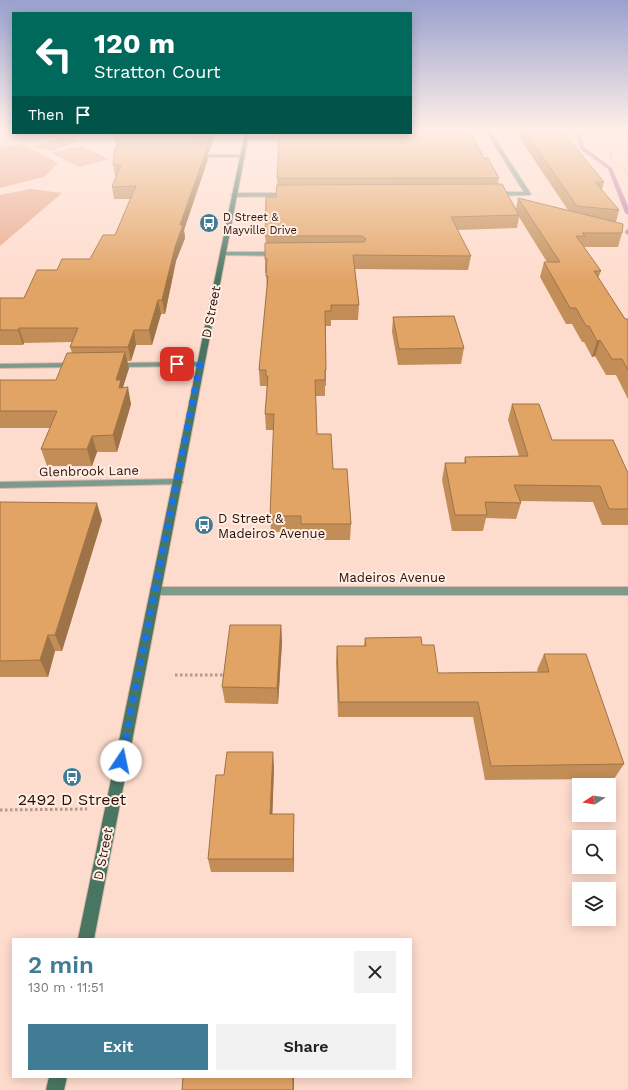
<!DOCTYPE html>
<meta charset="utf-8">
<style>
body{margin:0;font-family:"Work Sans",sans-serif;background:#f2f2f2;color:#222;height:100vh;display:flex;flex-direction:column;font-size:15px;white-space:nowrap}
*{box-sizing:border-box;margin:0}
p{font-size:13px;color:#767676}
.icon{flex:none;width:22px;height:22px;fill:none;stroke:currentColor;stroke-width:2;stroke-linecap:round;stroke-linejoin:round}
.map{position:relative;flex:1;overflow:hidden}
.details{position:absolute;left:12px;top:938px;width:400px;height:140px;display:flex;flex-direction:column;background:#fff;border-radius:0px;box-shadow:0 2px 10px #0003}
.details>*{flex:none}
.hud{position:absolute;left:12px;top:12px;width:400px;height:122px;border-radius:0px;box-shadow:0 2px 10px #0003;background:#00695c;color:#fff;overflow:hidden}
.needle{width:26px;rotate:258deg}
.fabs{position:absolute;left:572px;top:778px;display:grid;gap:8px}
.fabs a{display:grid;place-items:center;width:44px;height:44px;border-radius:0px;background:#fff;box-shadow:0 2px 10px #0003;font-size:20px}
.pin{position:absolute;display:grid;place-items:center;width:34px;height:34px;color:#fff;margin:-17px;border-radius:8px;box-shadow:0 2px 6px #0006}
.me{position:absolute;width:44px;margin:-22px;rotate:11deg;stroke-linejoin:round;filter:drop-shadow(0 0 3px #0008)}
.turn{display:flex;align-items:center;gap:14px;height:84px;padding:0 16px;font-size:18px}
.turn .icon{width:52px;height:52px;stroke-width:2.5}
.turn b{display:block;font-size:28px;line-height:34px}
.then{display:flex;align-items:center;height:38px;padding:0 16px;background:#0003;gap:8px;font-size:15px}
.round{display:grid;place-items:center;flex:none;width:42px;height:42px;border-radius:0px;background:#f2f2f2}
.overview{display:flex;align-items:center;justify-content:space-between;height:68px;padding:0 16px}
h1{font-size:24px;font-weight:600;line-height:30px;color:#407c94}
.primary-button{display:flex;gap:8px;margin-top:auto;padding:8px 16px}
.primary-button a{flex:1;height:46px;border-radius:0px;background:#407c94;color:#fff;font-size:16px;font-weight:600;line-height:46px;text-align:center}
.primary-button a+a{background:#f2f2f2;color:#222}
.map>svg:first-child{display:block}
</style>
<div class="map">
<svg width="628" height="1090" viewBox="0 0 628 1090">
<rect width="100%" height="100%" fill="#fedccd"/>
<g fill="#e8aa8d">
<path d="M 62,137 L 79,141 L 51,151 L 33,147 Z"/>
<path d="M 23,144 L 58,163 L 44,177 L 0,188 L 0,148 Z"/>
<path d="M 81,146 L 109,159 L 79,167 L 51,153 Z"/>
<path d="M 31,189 L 62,193 L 0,246 L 0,195 Z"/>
</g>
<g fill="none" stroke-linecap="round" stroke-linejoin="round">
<g fill="#c285a7" fill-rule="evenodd">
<path d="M 576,130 L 580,130 L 584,147 L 612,168 L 628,206 L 628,215 L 625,213 L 608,169 L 580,149 Z"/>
<path d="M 628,229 L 628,235 L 625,233 L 626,230 Z"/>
</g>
<g stroke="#d8b7a8" stroke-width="2">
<g id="lane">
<path d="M 194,155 L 242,155 L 244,156 L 242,157 L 192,157 Z"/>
<path d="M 222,252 L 278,252 L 281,254 L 278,256 L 220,255 L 220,253 Z"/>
</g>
</g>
<g stroke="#d8b7a8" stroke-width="2">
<g id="street">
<path d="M 485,130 L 489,130 L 531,194 L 530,195 L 494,196 L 491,194 L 494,192 L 524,192 Z"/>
<path d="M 244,137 L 292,137 L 294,138 L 292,139 L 246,139 Z"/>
<path d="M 290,193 L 292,194 L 292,196 L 234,197 L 231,195 L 234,193 Z"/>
<path d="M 200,362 L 203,362 L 203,366 L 116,367 L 112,365 L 116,363 Z"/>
<path d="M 74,363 L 77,363 L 77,367 L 0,368 L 0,364 Z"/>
<path d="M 178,479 L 183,482 L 181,484 L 0,488 L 0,482 Z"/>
<path d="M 155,587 L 628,587 L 628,595 L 155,595 L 151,594 L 150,591 L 151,588 Z"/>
</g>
</g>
<g stroke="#d8b7a8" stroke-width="2">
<g id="secondary">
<path d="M 245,133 L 249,133 L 94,939 L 78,939 Z"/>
<path d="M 49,1077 L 67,1077 L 64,1090 L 46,1090 Z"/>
</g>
</g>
<g stroke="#b79788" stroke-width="1" stroke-dasharray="1 1" stroke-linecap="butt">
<path d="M 580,130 L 581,133 L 610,149 L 611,159 L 627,173 L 628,177"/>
<path d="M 542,173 L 543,175"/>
</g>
<g stroke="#b79788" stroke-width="3" stroke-dasharray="2.5 2.5" stroke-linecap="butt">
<path d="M 175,675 L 224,675"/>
<path d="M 0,810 L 87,809"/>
</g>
<use href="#lane" fill="#7c9a8d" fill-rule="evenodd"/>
<use href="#street" fill="#7c9a8d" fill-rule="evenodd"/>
<use href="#secondary" fill="#497663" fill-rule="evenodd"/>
</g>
<g fill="#c28d57">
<path d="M 514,130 L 561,130 L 604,182 L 602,190 L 619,210 L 616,222 L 622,233 L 618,247 L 584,247 L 601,271 L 598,278 L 625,319 L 628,319 L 628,399 L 616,375 L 606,375 L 595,356 L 592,357 L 584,342 L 582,342 L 572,324 L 566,324 L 540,277 L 544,262 L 547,262 L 519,217 L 517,228 L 457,230 L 471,256 L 468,270 L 355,269 L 359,305 L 358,320 L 331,320 L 331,326 L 326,326 L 326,386 L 325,386 L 325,396 L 316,396 L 317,434 L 333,469 L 351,524 L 350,540 L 301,540 L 301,532 L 271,532 L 270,516 L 274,430 L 266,430 L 265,414 L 267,386 L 260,386 L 259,370 L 267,289 L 266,273 L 265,273 L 265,259 L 266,243 L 265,236 L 276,197 L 277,185 L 278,155 L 278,143 L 484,158 L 499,178 L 498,184 L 516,209 L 518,198 L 568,210 Z"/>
<path d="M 103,133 L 216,133 L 208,154 L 207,154 L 208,159 L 184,230 L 185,238 L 176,261 L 165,314 L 161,314 L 152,345 L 136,345 L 131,361 L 127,361 L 129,368 L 123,387 L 131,404 L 117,452 L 97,452 L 92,466 L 47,466 L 41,449 L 50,428 L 0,428 L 0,380 L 56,380 L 72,353 L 70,347 L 72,342 L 24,343 L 23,345 L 0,345 L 0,298 L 24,298 L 57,270 L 90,259 L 115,235 L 130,199 L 114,199 L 112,187 L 116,176 L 115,176 L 113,165 L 116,148 L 114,138 L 115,136 Z"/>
<path d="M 393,317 L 464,348 L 461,364 L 398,365 L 392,332 Z"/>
<path d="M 512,404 L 552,440 L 628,473 L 628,525 L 602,525 L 593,502 L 520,501 L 521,503 L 516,519 L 486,518 L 483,531 L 452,531 L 442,480 L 445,463 L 464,463 L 465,457 L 519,456 L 508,420 Z"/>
<path d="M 0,502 L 102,520 L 62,651 L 55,651 L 48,677 L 0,677 Z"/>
<path d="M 281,625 L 282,642 L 278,704 L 225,703 L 222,687 Z"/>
<path d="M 365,638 L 422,645 L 438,673 L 538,672 L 537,670 L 544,654 L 624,764 L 614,779 L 485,780 L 473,717 L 338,717 L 336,662 L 337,646 L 364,646 Z"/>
<path d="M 274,767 L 272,814 L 294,814 L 294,872 L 211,872 L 208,859 L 224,775 Z"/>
</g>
<g fill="#9e7347">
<path d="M 208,133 L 216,133 L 208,154 L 207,137 Z"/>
<path d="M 207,148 L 208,159 L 184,230 L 185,238 L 176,261 L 165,314 L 162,300 L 180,225 Z"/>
<path d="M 158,300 L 161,314 L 152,345 L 149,330 Z"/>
<path d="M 19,328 L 24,343 L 23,345 L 18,330 Z"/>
<path d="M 134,330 L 136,345 L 131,361 L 128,347 Z"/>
<path d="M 600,340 L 595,356 L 592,357 L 597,341 Z"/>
<path d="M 125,352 L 129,368 L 123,387 L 125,396 L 128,387 L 131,404 L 117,452 L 113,435 L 116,380 Z"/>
<path d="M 92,436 L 97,452 L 92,466 L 87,449 Z"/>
<path d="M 97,503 L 102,520 L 62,651 L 55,635 Z"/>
<path d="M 281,625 L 282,642 L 278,704 L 277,688 Z"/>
<path d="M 48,635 L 55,651 L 48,677 L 40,660 Z"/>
<path d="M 273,752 L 274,767 L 272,828 L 270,814 Z"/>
<path d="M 294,814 L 294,872 L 293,859 Z"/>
<rect x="293" y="1077" width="1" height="13"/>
</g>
<g fill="#e2a465" stroke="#9e7347">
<path d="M 411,130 L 469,130 L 484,158 L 488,158 L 499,178 L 277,178 L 279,143 L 278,143 L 278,133 L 411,133 Z"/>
<path d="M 524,130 L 561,130 L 604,182 L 595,182 L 619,210 L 577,206 Z"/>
<path d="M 115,133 L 208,133 L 207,137 L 114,138 Z"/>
<path d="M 115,148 L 207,148 L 180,225 L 183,225 L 175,247 L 162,300 L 158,300 L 149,330 L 134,330 L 128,347 L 70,347 L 78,328 L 19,328 L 18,330 L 0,330 L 0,298 L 24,298 L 37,270 L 57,270 L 62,259 L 90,259 L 103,235 L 115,235 L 136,186 L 112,187 L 121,165 L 113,165 Z"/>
<path d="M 502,184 L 519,215 L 451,217 L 471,256 L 353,255 L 359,305 L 331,305 L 331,311 L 325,311 L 326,370 L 325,370 L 325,380 L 315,380 L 317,434 L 331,434 L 333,469 L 347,469 L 351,524 L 301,524 L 301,516 L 270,516 L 274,414 L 265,414 L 268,376 L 266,376 L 266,370 L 259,370 L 268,276 L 266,276 L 267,259 L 265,259 L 265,243 L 364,242 L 366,239 L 362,236 L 265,236 L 266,197 L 276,197 L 277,185 Z"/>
<path d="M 518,198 L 623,224 L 622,233 L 582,233 L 585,236 L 576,236 L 601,271 L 594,271 L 625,319 L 628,319 L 628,370 L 622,359 L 612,359 L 600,340 L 597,341 L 589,326 L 586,326 L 576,308 L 570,308 L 544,262 L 560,262 Z"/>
<path d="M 454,316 L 464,348 L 399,349 L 393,317 Z"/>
<path d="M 125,352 L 116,380 L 121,380 L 119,388 L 128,387 L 113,435 L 92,436 L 87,449 L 41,449 L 57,411 L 0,411 L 0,380 L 56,380 L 67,353 Z"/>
<path d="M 512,404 L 539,404 L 552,440 L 613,440 L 628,473 L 628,509 L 609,509 L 600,486 L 514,485 L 521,503 L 485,502 L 487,515 L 455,515 L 445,463 L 466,463 L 465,457 L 528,456 Z"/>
<path d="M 0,502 L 97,503 L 55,635 L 48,635 L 40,660 L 0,661 Z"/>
<path d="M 230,625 L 281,625 L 277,688 L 222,687 Z"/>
<path d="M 421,637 L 422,645 L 434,645 L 438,673 L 549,672 L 544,654 L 586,654 L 624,764 L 491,766 L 478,702 L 339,702 L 337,646 L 366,646 L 365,638 Z"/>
<path d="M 227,752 L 273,752 L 270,814 L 294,814 L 293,859 L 208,859 L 216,775 L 224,775 Z"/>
<path d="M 183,1077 L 293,1077 L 293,1090 L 182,1090 Z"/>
</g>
<linearGradient id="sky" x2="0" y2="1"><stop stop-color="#99a1ce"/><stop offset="0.46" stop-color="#ffefe8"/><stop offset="1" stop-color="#ffefe8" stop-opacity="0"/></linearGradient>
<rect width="628" height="282" fill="url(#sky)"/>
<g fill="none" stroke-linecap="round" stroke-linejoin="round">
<path stroke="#1a73e8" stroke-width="7" stroke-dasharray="0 12.6" d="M 121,761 L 200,364 L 177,364"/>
</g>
<defs>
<g id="bus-disc" transform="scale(1)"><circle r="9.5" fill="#407c94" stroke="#ffeee6"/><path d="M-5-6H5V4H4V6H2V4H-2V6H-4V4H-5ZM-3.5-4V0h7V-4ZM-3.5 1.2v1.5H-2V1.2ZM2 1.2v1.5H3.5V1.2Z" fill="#fff"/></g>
</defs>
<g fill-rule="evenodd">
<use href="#bus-disc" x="209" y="223"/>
<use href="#bus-disc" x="204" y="525"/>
<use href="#bus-disc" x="72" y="777"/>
</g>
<g text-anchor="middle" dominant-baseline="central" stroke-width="4" stroke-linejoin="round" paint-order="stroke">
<g font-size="11" fill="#2c0f02" stroke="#ffeee6" text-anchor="start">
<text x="223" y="217">D Street &amp;<tspan x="223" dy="13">Mayville Drive</tspan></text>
</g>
<g font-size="13" fill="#2c0f02" stroke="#ffeee6">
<text transform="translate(211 312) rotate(-79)">D Street</text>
<text transform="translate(89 471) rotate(-1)">Glenbrook Lane</text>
<text x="392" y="577">Madeiros Avenue</text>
<text transform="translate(103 854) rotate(-79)">D Street</text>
</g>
<g font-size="13" fill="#2c0f02" stroke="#ffeee6" text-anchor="start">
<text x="218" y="518">D Street &amp;<tspan x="218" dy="15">Madeiros Avenue</tspan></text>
</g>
<g font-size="16" fill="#2c0f02" stroke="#ffeee6">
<text x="72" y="799">2492 D Street</text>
</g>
</g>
</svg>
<div class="fabs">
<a><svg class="needle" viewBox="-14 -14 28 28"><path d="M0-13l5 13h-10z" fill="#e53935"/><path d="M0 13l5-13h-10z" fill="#767676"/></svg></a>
<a><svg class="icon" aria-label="search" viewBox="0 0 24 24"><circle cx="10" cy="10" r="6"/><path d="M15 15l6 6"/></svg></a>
<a><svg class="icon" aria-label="layers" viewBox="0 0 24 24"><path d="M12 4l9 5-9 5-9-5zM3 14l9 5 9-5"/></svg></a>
</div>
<div class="pin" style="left:177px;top:364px;background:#d93025"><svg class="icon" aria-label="arrive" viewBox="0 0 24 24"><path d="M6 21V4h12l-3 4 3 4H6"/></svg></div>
<svg class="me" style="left:121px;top:761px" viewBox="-20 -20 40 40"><circle r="19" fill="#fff"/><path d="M0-13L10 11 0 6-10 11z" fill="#1a73e8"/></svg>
<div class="hud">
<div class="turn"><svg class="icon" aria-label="left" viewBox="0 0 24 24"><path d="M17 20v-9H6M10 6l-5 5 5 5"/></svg><div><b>120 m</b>Stratton Court</div></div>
<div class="then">Then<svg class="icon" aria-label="arrive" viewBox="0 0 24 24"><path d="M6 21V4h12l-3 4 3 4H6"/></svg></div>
</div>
<section class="details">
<div class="overview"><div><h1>2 min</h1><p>130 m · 11:51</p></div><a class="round"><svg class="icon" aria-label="close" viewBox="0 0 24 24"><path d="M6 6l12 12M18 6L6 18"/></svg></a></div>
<div class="primary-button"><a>Exit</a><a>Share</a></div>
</section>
</div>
